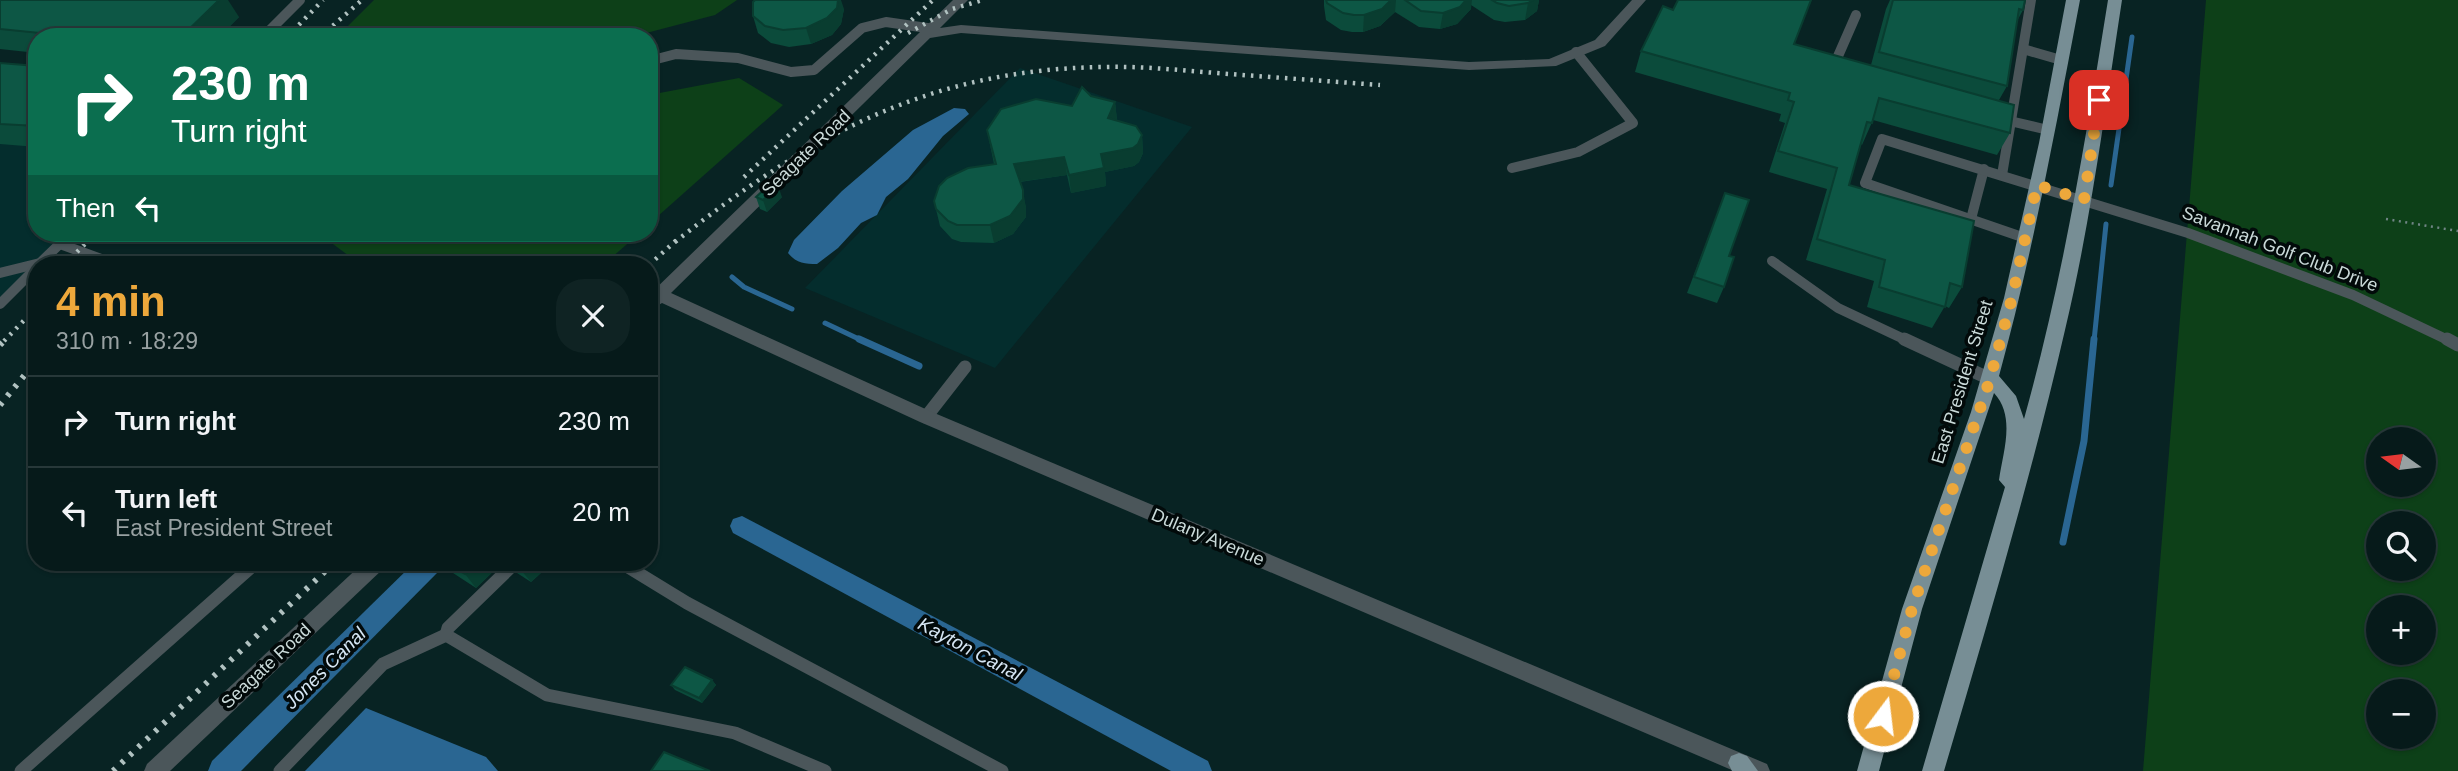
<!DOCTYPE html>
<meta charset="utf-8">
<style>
body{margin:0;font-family:Helvetica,sans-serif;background:#0f2323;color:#f1f3f6;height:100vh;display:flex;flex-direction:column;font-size:26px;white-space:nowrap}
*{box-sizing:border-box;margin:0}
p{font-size:23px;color:#98a1a2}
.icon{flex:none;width:38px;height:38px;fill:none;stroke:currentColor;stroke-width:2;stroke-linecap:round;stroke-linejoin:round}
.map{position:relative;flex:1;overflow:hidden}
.side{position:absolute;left:28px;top:256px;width:630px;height:315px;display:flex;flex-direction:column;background:#061a1a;border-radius:28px;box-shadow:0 2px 5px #0004,0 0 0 2px #273839}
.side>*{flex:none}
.top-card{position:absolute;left:28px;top:28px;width:630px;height:214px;border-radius:28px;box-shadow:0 2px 5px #0004,0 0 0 2px #273839;background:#0b6e4f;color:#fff;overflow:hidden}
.needle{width:46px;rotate:284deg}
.tools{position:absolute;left:2366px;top:427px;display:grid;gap:14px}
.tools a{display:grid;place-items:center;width:70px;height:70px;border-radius:50%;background:#061a1a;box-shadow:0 2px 5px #0004,0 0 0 2px #273839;font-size:35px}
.pin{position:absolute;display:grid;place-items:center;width:60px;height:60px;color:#fff;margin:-30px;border-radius:14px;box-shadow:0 4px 10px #0006}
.me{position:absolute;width:77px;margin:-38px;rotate:15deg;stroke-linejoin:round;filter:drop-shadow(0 0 5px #0008)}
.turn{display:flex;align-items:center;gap:24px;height:147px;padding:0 28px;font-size:32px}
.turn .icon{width:91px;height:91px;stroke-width:2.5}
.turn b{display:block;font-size:49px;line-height:60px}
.then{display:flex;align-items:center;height:66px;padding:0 28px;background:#0003;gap:14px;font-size:26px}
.round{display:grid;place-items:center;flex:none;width:74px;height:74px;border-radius:28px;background:#0f2323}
.overview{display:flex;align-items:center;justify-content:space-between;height:119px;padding:0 28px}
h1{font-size:42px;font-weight:700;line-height:52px;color:#eda83b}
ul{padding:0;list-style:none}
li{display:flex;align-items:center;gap:21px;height:91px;padding:0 28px;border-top:2px solid #273839}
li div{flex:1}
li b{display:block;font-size:26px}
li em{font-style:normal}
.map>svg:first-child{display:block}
</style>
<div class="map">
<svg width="2458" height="771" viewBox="0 0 2458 771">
<rect width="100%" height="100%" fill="#082323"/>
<g fill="#042d2d">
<path d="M 1020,68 L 1192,127 L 995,368 L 805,288 Z"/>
<path d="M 0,74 L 37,80 L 37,233 L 70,233 L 0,304 Z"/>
</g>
<g fill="#0d4018" fill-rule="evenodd">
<path d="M 374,0 L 737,0 L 715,15 L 631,37 L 337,37 Z"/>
<path d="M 2206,0 L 2458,0 L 2458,771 L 2143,771 ZM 2378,439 L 2424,439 L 2424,485 L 2378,485 ZM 2378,523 L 2424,523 L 2424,569 L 2378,569 ZM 2378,607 L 2424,607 L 2424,653 L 2378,653 ZM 2378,691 L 2424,691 L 2424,737 L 2378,737 Z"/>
<path d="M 739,78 L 783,105 L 649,224 L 649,95 Z"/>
<path d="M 318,233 L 640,233 L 604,264 L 360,264 Z"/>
</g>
<g fill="#2a6692">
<path d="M 954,108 L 965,109 L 969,114 L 943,136 L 908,179 L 886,197 L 877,215 L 861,223 L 838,248 L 817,264 C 805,264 796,263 788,253 L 794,240 L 842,191 L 913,130 Z"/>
<path d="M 366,708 L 486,757 L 498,771 L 305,771 Z"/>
</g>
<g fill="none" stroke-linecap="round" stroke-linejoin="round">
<g stroke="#2a6692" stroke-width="5">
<path d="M 2111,185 L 2132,37"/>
<path d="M 732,277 L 744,287 L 792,309"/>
<path d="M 825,323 L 863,341"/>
<path d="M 2094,341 L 2106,224"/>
</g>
<g stroke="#2a6692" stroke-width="7">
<path d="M 859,339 L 919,366"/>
<path d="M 2063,542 L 2084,441 L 2094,339"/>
</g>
<g fill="#2a6692" fill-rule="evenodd">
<path d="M 742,516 L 1208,761 L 1212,771 L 1171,771 L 733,533 L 730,526 L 733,519 Z"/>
<path d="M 415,562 L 441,562 L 442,564 L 438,572 L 241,771 L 208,771 L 212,761 Z"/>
</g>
<path stroke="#708585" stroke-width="2.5" stroke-dasharray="2 4.5" stroke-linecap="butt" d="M 2386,219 L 2458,231"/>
<g stroke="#4b565a" stroke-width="10">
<path d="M 263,37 L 300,0"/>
<path d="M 2023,49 L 2061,60"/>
<path d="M 649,61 L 676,54 L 738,58 L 791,72 L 814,70 L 862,28 L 886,22 L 934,29"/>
<path d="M 1840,71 L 1835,63 L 1856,15"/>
<path d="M 1997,118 L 2048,130"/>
<path d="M 1512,168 L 1578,152 L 1633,123 L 1576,52"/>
<path d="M 2002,175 L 2031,0"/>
<path d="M 1971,219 L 1984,169"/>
<path d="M 2025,238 L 1865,183 L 1882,139 L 2188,233 L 2353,295 L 2450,341"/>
<path d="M 60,244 L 115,264"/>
<path d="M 1772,261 L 1838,308 L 1908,341"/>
<path d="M 39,264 L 71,233"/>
<path d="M 0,273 L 40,263"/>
<path d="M 0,304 L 37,267"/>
</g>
<g stroke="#4b565a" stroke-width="13">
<path d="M 1904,339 L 1990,379"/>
<path d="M 2447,339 L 2458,345"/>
<path d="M 926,417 L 965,367"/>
<path d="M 516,562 L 448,628 L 446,635 L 547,695 L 735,733 L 825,771"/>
<path d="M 620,562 L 687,603 L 1002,771"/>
<path d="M 21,771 L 257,562"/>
<path d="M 280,771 L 383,664 L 446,635"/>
</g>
<g fill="#4b565a" fill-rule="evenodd">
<path d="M 953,0 L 968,0 L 940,28 L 961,25 L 1469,62 L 1549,59 L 1595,40 L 1632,0 L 1646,0 L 1605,46 L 1556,66 L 1469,70 L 961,33 L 930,38 L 671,293 L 932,412 L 1767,764 L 1770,771 L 1734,771 L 920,422 L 662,303 L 649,311 L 649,295 Z"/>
<path d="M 364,562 L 387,562 L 384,568 L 170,771 L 144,771 L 147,764 Z"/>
</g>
<g fill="#778e95" fill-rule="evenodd">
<path d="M 2066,0 L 2080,0 C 2056,126 2033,252 1999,376 L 2016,396 L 2024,419 C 2063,279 2085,143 2108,0 L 2122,0 C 2105,110 2091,221 2065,330 C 2031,478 1987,625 1944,771 L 1922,771 L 2005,487 L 1999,480 C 2003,451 2016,417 1994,393 L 1922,609 L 1879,771 L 1857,771 L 1902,609 L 1971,412 L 2004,298 L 2039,143 Z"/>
<path d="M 1739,753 L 1747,756 L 1758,771 L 1732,771 L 1728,763 L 1731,756 Z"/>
</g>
<g stroke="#b1c2c1" stroke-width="4.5" stroke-dasharray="2.5 6" stroke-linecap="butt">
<path d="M 908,33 L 952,9 L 983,0"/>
<path d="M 287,37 L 323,0"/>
<path d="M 320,37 L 362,0"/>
<path d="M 744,177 L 933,0"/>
<path d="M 675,242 C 808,136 930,69 1104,67 C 1141,66 1178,70 1216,73 C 1270,77 1325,81 1380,85"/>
<path d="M 65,264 L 96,233"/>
<path d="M 649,265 L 680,237"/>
<path d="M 4,341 L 37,307"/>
</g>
<g stroke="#b1c2c1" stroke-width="6" stroke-dasharray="3.5 8" stroke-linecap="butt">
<path d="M 0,345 L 6,339"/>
<path d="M 0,405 L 37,360"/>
<path d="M 113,771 L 335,562"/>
</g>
</g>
<g fill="#0b4b3b">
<path d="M 0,0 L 239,17 L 219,37 L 37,37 L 37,53 L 0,49 Z"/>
<path d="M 1324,0 L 1539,0 L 1537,11 L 1525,20 L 1505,22 L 1494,20 L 1471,5 L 1471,9 L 1457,24 L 1440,29 L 1419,27 L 1395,12 L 1380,26 L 1363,32 L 1352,32 L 1341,30 L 1326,20 L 1324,6 Z"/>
<path d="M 1890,0 L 2025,0 L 2023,10 L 2017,21 L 2007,86 L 1999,100 L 2010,133 L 1997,155 L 1873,120 L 1862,145 L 1861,144 L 1849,185 L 1962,287 L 1949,308 L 1945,306 L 1932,328 L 1867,307 L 1874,281 L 1806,260 L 1827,189 L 1769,172 L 1785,123 L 1779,121 L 1781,114 L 1635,72 L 1641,51 L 1673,10 L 1871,65 L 1886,9 Z"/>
<path d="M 844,9 L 841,24 L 832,35 L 811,44 L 789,47 L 771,43 L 758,33 L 753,16 Z"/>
<path d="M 0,63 L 37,66 L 37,147 L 0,144 Z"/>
<path d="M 1091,96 L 1115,102 L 1117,120 L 1142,135 L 1143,153 L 1139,162 L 1134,166 L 1105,172 L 1106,186 L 1071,193 L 1067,175 L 1020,182 L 1026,208 L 1026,217 L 1013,234 L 994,243 L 961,242 L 952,239 L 940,226 L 934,201 L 994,164 L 987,130 L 1072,106 Z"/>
<path d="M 1725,193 L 1729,256 L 1724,287 L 1717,303 L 1687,293 Z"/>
<path d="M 756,197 L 782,197 L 767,212 L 760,209 Z"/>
<path d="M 442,562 L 503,562 L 476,588 L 450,571 Z"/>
<path d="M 508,562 L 553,562 L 531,582 L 517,573 Z"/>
<path d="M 712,680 L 716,685 L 702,703 L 675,690 L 671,685 Z"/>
</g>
<g fill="#093d30">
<path d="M 219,0 L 228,0 L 239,17 L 219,37 L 181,37 Z"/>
<path d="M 838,0 L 841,0 L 844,9 L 841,24 L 832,35 L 811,44 L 806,28 Z"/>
<path d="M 1391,0 L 1396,0 L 1395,12 L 1380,26 L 1363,32 L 1364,15 Z"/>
<path d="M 1466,0 L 1472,0 L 1471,9 L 1457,24 L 1440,29 L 1443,13 Z"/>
<path d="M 1533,0 L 1539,0 L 1537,11 L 1525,20 L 1528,3 Z"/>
<path d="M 1115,102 L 1117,120 L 1109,136 L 1108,118 Z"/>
<path d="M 1142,135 L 1143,153 L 1139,162 L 1134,166 L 1105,172 L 1106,186 L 1071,193 L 1069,175 L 1101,154 Z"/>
<path d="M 1064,157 L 1067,175 L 1017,182 L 1014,164 Z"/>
<path d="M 778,186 L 782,197 L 767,212 L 763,200 Z"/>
<path d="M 1023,190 L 1026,208 L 1026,217 L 1013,234 L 994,243 L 990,225 Z"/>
<path d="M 478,562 L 503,562 L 476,588 L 465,574 Z"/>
<path d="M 528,562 L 553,562 L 531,582 L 520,569 Z"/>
<path d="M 712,680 L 716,685 L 702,703 L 699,698 Z"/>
</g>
<g fill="#0d5745" stroke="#093d30" stroke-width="2">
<path d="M 0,0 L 219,0 L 181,37 L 80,37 L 0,29 Z"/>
<path d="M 755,0 L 838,0 L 837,8 L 827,18 L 806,28 L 783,30 L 765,26 L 753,16 L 753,2 Z"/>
<path d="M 1326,0 L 1391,0 L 1382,9 L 1364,15 L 1354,15 L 1343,13 L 1327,3 Z"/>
<path d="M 1405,0 L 1466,0 L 1460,7 L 1443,13 L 1421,11 Z"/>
<path d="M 1492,0 L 1533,0 L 1528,3 L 1509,6 L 1497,3 Z"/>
<path d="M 1678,0 L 1811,0 L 1794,44 L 2014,105 L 2010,133 L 1879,98 L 1872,123 L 1867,122 L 1849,185 L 1974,221 L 1962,287 L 1950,283 L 1945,307 L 1879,287 L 1885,260 L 1817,239 L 1837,168 L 1778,151 L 1794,102 L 1788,100 L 1790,93 L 1641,51 L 1663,6 L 1673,10 Z"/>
<path d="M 1893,0 L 2025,0 L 2023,10 L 2019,9 L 2007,86 L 1879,52 Z"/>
<path d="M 0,63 L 37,66 L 37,126 L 0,124 Z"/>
<path d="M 1082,87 L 1091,96 L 1115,102 L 1108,118 L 1136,126 L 1142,135 L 1138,144 L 1133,148 L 1101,154 L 1104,168 L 1069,175 L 1064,157 L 1014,164 L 1023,190 L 1023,199 L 1010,216 L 990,225 L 957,225 L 948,221 L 936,209 L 934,201 L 939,186 L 947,178 L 968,168 L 996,164 L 987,130 L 1001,109 L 1036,99 L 1072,106 Z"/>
<path d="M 771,183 L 778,186 L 763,200 L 756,197 Z"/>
<path d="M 1725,193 L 1749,200 L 1729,256 L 1734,257 L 1724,287 L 1694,277 Z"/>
<path d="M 445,562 L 478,562 L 465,574 Z"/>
<path d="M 509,562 L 528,562 L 520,569 Z"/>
<path d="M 685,667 L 712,680 L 699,698 L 671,685 Z"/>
<path d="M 664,752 L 710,771 L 651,771 Z"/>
</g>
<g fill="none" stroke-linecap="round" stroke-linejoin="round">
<path stroke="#eda83b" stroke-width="12" stroke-dasharray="0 21.6" d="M 1883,716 L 1912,609 L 1990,379 L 2012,298 L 2037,185 L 2084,200 L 2099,100"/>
</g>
<g text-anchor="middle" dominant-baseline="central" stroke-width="7" stroke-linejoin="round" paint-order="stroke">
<g font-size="18" fill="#cadad9" stroke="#020a0a">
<text transform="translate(806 153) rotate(-44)">Seagate Road</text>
<text transform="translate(2280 249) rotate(21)">Savannah Golf Club Drive</text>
<text transform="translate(1962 382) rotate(-73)">East President Street</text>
<text transform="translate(1208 537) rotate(23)">Dulany Avenue</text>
<text transform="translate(266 666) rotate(-43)">Seagate Road</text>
</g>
<g font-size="19" font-style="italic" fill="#d6e6f4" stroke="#020a0a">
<text transform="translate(970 649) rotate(28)">Kayton Canal</text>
<text transform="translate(325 668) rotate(-45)">Jones Canal</text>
</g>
</g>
</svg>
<div class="tools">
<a><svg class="needle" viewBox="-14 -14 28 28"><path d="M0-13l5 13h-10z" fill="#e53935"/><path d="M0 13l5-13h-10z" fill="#98a1a2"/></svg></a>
<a><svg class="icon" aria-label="search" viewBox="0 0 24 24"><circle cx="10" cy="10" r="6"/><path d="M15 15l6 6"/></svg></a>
<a>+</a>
<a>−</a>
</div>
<div class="pin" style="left:2099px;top:100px;background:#d93025"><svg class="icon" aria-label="arrive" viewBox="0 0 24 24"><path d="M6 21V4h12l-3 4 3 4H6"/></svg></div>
<svg class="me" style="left:1883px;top:716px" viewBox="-20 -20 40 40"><circle r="17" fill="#eda83b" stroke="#fff" stroke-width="3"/><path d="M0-11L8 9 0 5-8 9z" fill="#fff"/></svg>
<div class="top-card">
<div class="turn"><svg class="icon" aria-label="right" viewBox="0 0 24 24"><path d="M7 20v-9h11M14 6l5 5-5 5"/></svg><div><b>230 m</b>Turn right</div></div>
<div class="then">Then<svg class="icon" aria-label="left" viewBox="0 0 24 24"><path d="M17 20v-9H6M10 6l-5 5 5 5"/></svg></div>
</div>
<section class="side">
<div class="overview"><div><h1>4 min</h1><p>310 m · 18:29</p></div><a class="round"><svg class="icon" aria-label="close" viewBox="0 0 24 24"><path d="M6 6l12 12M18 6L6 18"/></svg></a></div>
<ul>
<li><svg class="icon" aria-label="right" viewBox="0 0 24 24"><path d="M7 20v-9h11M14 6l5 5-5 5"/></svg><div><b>Turn right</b></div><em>230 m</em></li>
<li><svg class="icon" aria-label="left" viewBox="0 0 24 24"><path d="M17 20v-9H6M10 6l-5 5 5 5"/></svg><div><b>Turn left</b><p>East President Street</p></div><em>20 m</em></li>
</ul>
</section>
</div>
